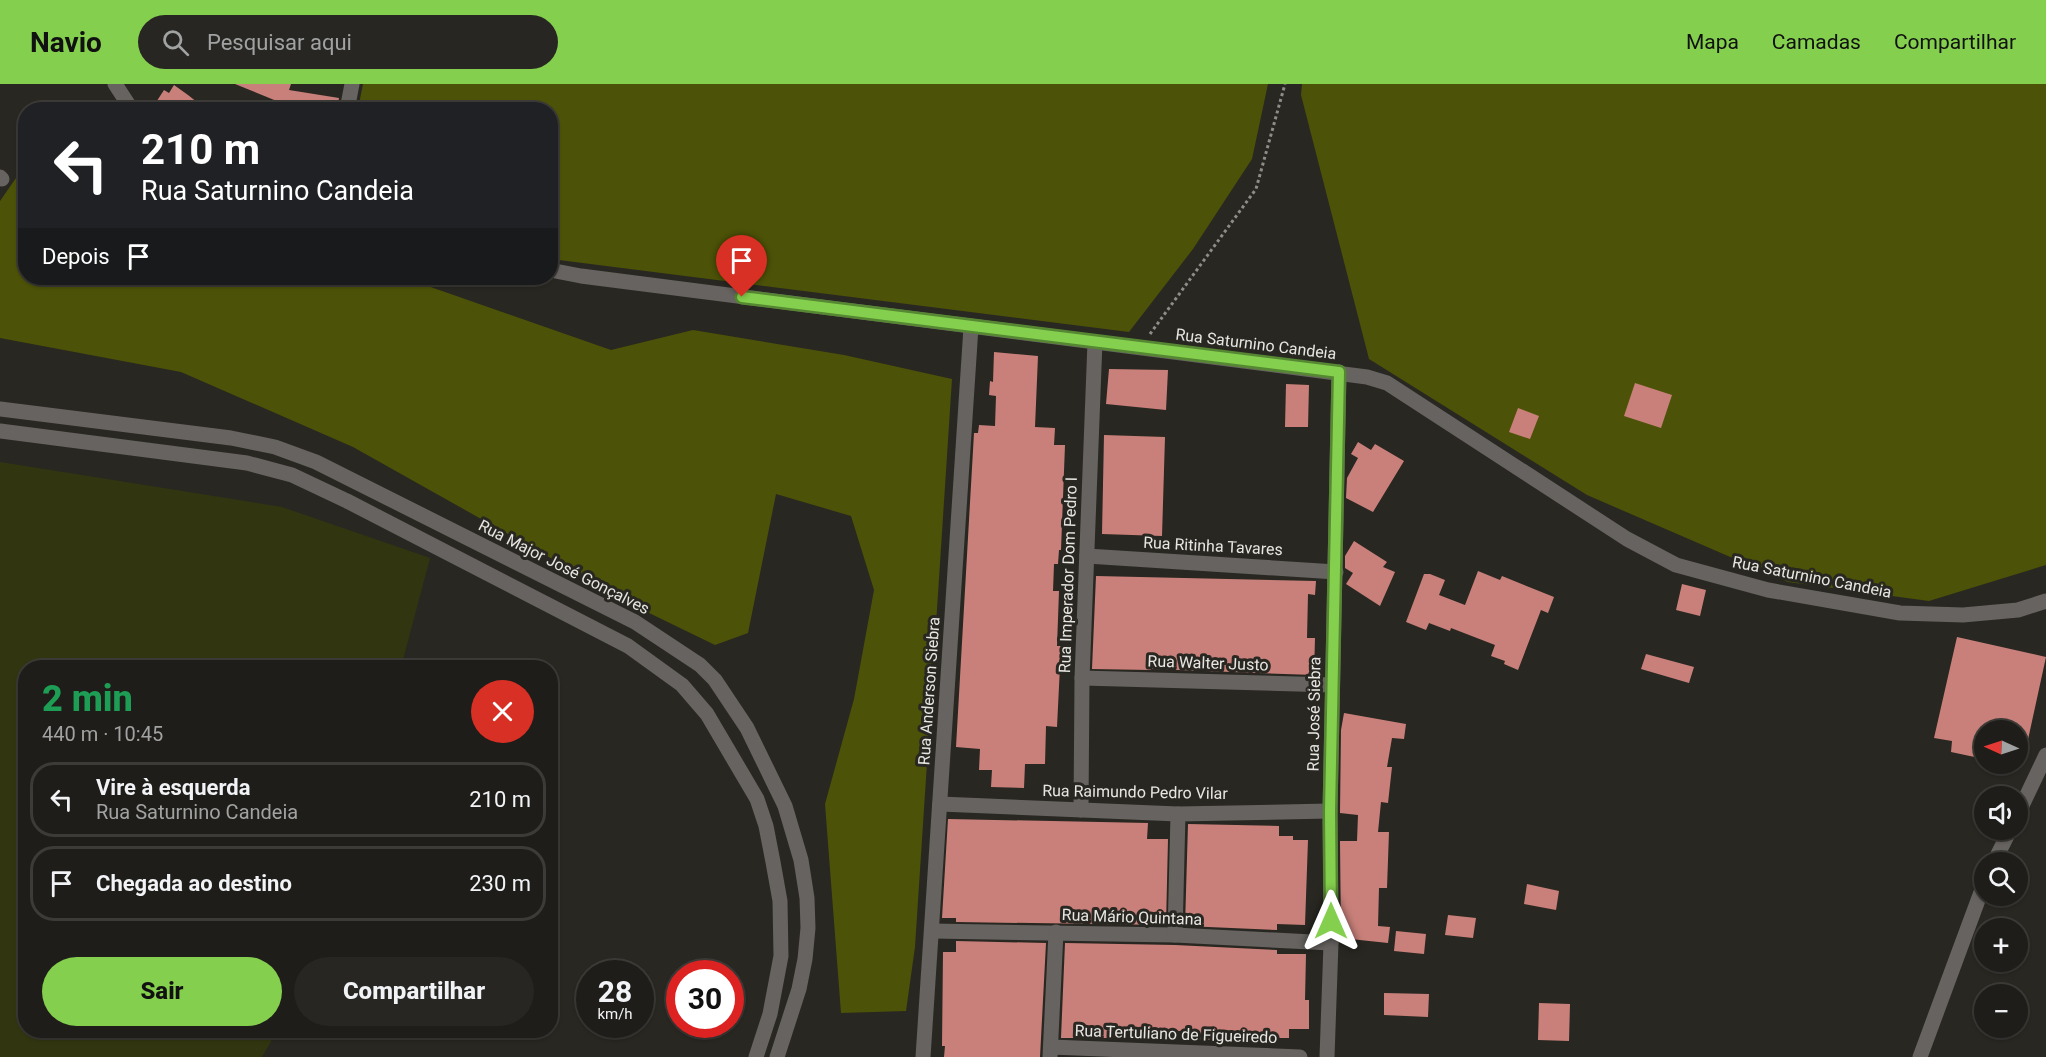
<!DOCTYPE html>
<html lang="pt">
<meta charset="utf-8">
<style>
body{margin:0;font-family:Roboto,sans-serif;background:#272622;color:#f1f3f6;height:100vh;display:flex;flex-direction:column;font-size:22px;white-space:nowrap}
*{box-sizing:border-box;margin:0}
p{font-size:20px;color:#a1a2a2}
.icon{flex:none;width:33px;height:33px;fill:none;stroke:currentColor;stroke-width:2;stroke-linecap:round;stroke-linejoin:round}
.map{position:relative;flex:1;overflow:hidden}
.side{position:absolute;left:18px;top:576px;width:540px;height:378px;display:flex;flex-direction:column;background:#1f1d19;border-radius:24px;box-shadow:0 2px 4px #0004,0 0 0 2px #3c3b38}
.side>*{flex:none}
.top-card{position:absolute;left:18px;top:18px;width:540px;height:183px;border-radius:24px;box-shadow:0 2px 4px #0004,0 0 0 2px #3c3b38;background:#202124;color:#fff;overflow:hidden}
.needle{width:39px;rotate:273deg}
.controls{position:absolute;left:1974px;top:636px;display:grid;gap:12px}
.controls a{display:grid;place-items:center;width:54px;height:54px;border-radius:50%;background:#1f1d19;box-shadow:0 2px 4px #0004,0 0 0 2px #3c3b38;font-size:30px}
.speed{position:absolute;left:576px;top:876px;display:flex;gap:12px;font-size:30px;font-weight:700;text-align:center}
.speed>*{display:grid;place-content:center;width:78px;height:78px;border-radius:50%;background:#1f1d19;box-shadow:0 2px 4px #0004,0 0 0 2px #3c3b38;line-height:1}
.speed small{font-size:15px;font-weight:400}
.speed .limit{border:9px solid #d22;background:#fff;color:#111}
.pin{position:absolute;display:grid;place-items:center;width:51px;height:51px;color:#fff;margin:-62px -26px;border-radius:50% 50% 50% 0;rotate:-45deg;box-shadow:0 0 6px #0007}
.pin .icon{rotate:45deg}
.me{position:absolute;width:66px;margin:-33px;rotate:0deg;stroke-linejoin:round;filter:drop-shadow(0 0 4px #0008)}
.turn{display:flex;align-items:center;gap:21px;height:126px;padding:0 24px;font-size:27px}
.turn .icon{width:78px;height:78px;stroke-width:2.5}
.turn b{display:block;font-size:42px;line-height:51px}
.then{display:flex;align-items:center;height:57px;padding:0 24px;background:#0003;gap:12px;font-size:22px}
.round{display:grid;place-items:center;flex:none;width:63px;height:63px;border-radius:32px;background:#272622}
.summary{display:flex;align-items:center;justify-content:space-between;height:102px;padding:0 24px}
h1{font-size:36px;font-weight:800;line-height:45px;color:#1e9e55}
.button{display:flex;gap:12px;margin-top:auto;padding:12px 24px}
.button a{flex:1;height:69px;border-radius:36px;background:#84cf4d;color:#111;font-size:24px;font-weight:800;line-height:69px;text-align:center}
.button a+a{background:#272622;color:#f1f3f6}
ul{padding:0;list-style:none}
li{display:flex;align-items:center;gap:18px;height:75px;margin:0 12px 9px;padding:0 12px;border:3px solid #3c3b38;border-radius:24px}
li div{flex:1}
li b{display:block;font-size:22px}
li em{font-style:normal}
header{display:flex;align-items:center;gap:36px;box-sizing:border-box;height:84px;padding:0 30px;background:#84cf4d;color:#111}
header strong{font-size:28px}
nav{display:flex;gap:33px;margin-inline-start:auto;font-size:21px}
.search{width:420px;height:54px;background:#272622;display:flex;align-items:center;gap:15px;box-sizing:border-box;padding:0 21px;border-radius:33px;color:#a1a2a2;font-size:22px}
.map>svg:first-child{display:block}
</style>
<header>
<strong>Navio</strong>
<div class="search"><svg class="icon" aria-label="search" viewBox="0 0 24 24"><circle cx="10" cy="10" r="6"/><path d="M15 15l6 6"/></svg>Pesquisar aqui</div>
<nav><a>Mapa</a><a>Camadas</a><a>Compartilhar</a></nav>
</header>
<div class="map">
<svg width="2046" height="973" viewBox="0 0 2046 973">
<rect width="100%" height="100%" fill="#292721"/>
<path fill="#323610" d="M 0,378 L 282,423 L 430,474 L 401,583 L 26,584 L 26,946 L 277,947 L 262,973 L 0,973 Z"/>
<g fill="#4c5207">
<path d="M 363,0 L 1268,0 L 1252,75 L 1193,165 L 1129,248 L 551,175 L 550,26 L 358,25 Z"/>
<path d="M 1302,0 L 2046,0 L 2046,481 L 1929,517 L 1788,498 L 1587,411 L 1369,275 L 1301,11 Z"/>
<path d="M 25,81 L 26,194 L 405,194 L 611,266 L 693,246 L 844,271 L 952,295 L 915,863 L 906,927 L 841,929 L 825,720 L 854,615 L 874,506 L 851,432 L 776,410 L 748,549 L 715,561 L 645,527 L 353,363 L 181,288 L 0,254 L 0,117 Z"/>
</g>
<g fill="#c9807a">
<path d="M 235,0 L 291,0 L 289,6 L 339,14 L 337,26 L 284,20 Z"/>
<path d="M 174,1 L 188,11 L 207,26 L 151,26 L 164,6 L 169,9 Z"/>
<path d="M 994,268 L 1038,272 L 1035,343 L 1055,344 L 1054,361 L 1065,361 L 1061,466 L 1059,466 L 1058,480 L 1054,480 L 1053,507 L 1059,507 L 1057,562 L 1061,562 L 1057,643 L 1046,642 L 1045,680 L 1025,680 L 1024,704 L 991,703 L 992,686 L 979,686 L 980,665 L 956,663 L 974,349 L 978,349 L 979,341 L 995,342 L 996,312 L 989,311 L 990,297 L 993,298 Z"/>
<path d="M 1109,285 L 1168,286 L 1166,326 L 1106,320 Z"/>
<path d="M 1635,299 L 1672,311 L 1661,344 L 1624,332 Z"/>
<path d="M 1286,300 L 1309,301 L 1308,343 L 1285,343 Z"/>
<path d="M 1518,324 L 1539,332 L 1530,355 L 1509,348 Z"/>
<path d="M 1104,351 L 1165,353 L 1162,452 L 1102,450 Z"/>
<path d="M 1358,358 L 1371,366 L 1375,360 L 1404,377 L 1373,428 L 1346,414 L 1347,394 L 1358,374 L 1351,370 Z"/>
<path d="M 1354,457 L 1387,478 L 1383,483 L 1395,488 L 1380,522 L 1346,500 L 1353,489 L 1345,484 L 1345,472 Z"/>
<path d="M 1478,487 L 1500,496 L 1502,492 L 1554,513 L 1548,529 L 1541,526 L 1518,586 L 1504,580 L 1505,577 L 1491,572 L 1495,561 L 1451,544 L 1450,547 L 1429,539 L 1426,546 L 1406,538 L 1424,490 L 1430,490 L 1445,496 L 1439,511 L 1465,521 Z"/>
<path d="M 1096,492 L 1316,497 L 1315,511 L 1308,510 L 1307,554 L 1315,554 L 1314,591 L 1151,585 L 1151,586 L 1092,585 Z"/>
<path d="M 1682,500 L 1706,506 L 1700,532 L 1676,526 Z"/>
<path d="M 1957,553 L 2046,573 L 2024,674 L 2018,673 L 2018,646 L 2002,646 L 1984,643 L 1984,675 L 1951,668 L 1952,657 L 1934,654 Z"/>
<path d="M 1646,570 L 1694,583 L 1689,599 L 1641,585 Z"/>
<path d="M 1344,629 L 1406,640 L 1404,655 L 1392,654 L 1387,683 L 1392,683 L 1388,719 L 1381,718 L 1378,748 L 1389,748 L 1387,804 L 1379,804 L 1378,842 L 1390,843 L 1388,859 L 1341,854 L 1340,757 L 1357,757 L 1358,731 L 1340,729 L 1341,646 Z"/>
<path d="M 948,735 L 1148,739 L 1147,755 L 1168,755 L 1166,841 L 956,838 L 956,834 L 942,834 Z"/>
<path d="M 1188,740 L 1279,742 L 1279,752 L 1293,752 L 1293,756 L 1308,756 L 1305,841 L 1277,840 L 1277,846 L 1185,842 Z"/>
<path d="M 1527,800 L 1559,807 L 1556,826 L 1524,820 Z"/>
<path d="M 1448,831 L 1476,834 L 1473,854 L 1445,851 Z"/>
<path d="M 1396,847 L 1426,850 L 1424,870 L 1394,867 Z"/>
<path d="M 956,857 L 1046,859 L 1040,973 L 944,973 L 945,962 L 942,962 L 943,868 L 956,868 Z"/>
<path d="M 1065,859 L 1175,861 L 1277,866 L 1277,870 L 1306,870 L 1305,916 L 1309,916 L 1309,945 L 1289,945 L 1289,954 L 1250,954 L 1250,948 L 1222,948 L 1222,956 L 1180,955 L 1180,947 L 1142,946 L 1142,954 L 1061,954 Z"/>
<path d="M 1384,909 L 1429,910 L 1428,933 L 1384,931 Z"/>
<path d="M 1539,919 L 1570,920 L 1569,957 L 1538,956 Z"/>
</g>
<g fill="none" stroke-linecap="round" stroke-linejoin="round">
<path stroke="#8f8d88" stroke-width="3" stroke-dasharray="3 3" stroke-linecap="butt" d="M 1150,250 L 1256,105 L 1285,0"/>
<g stroke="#666360" stroke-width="15">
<path d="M 115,0 L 132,26"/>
<path d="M 347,26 L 352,0"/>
<path d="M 0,93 L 2,95"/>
<path d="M 550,186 L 581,192 L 1367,293 L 1387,299 L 1627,455 L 1676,481 L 1768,506 L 1900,529 L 1963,531 L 2018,526 L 2046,517"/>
<path d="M 1087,472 L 1336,488"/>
<path d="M 1082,594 L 1332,601"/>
<path d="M 940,720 L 1178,730 L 1330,727"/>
<path d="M 1081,726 L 1082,594 L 1095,258"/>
<path d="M 2018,730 L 2046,671"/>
<path d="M 1994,778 L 2010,746"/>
<path d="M 932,847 L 1175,851 L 1331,859"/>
<path d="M 1175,851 L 1178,730"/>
<path d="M 1051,963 L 1300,973"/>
<path d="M 923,973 L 971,243"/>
<path d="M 1050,973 L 1056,848"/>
<path d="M 1327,973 L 1331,859 L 1330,727 L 1339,288"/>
<path d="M 1920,973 L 1984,800"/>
</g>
<g stroke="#666360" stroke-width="15">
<path d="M 0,325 L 231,354 L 275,363 L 316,378 L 635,538 L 700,581 L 715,596 L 747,644 L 785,722 L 801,776 L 807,814 L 808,844 L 805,875 L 799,905 L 777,973"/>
<path d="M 0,347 L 247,379 L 292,391 L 347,417 L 628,562 L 682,601 L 707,630 L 757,715 L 766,742 L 773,778 L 780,817 L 781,872 L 770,930 L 756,973"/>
</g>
</g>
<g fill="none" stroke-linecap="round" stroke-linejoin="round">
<g stroke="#568732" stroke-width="15">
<path id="route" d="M 742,213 L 1339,288 L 1330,727 L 1331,837"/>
</g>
<use href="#route" stroke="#84cf4d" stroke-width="10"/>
</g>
<g text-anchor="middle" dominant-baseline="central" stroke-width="6" stroke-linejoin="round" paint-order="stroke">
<g font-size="16" fill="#e8e6e2" stroke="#292721">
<text transform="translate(1256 260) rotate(7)">Rua Saturnino Candeia</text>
<text transform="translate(1213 462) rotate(3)">Rua Ritinha Tavares</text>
<text transform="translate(564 483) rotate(27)">Rua Major José Gonçalves</text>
<text transform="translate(1068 491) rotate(-88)">Rua Imperador Dom Pedro I</text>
<text transform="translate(1812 493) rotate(11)">Rua Saturnino Candeia</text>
<text transform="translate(1208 579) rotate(2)">Rua Walter Justo</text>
<text transform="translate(929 607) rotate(-86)">Rua Anderson Siebra</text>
<text transform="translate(1314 630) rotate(-89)">Rua José Siebra</text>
<text transform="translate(1135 708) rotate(1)">Rua Raimundo Pedro Vilar</text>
<text transform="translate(1132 833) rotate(2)">Rua Mário Quintana</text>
<text transform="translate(1176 950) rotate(2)">Rua Tertuliano de Figueiredo</text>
</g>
</g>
</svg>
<div class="controls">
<a><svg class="needle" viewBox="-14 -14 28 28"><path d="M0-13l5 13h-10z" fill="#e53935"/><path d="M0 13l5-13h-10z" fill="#a1a2a2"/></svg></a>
<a><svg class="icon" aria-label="sound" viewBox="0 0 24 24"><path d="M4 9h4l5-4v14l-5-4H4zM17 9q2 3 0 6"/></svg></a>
<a><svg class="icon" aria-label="search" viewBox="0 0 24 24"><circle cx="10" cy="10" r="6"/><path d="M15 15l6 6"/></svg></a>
<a>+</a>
<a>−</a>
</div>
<div class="speed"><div>28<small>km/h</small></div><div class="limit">30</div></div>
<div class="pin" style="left:742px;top:213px;background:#d93025"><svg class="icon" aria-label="arrive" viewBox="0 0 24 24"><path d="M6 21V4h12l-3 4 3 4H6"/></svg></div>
<svg class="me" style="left:1331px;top:837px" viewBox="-20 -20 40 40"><path d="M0-17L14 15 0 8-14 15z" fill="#84cf4d" stroke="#fff" stroke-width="4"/></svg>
<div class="top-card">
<div class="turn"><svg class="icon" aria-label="left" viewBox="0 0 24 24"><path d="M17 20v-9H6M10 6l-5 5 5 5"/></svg><div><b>210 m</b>Rua Saturnino Candeia</div></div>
<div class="then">Depois<svg class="icon" aria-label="arrive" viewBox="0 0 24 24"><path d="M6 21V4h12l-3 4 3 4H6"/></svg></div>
</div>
<section class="side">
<div class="summary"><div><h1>2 min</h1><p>440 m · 10:45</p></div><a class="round" style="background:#d93025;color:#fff"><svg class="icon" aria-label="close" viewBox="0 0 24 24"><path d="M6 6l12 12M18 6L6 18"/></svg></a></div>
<ul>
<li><svg class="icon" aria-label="left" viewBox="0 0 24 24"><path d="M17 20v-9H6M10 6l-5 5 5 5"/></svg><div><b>Vire à esquerda</b><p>Rua Saturnino Candeia</p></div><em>210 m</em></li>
<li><svg class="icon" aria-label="arrive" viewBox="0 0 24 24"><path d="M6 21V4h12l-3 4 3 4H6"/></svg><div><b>Chegada ao destino</b></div><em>230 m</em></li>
</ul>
<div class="button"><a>Sair</a><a>Compartilhar</a></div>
</section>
</div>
